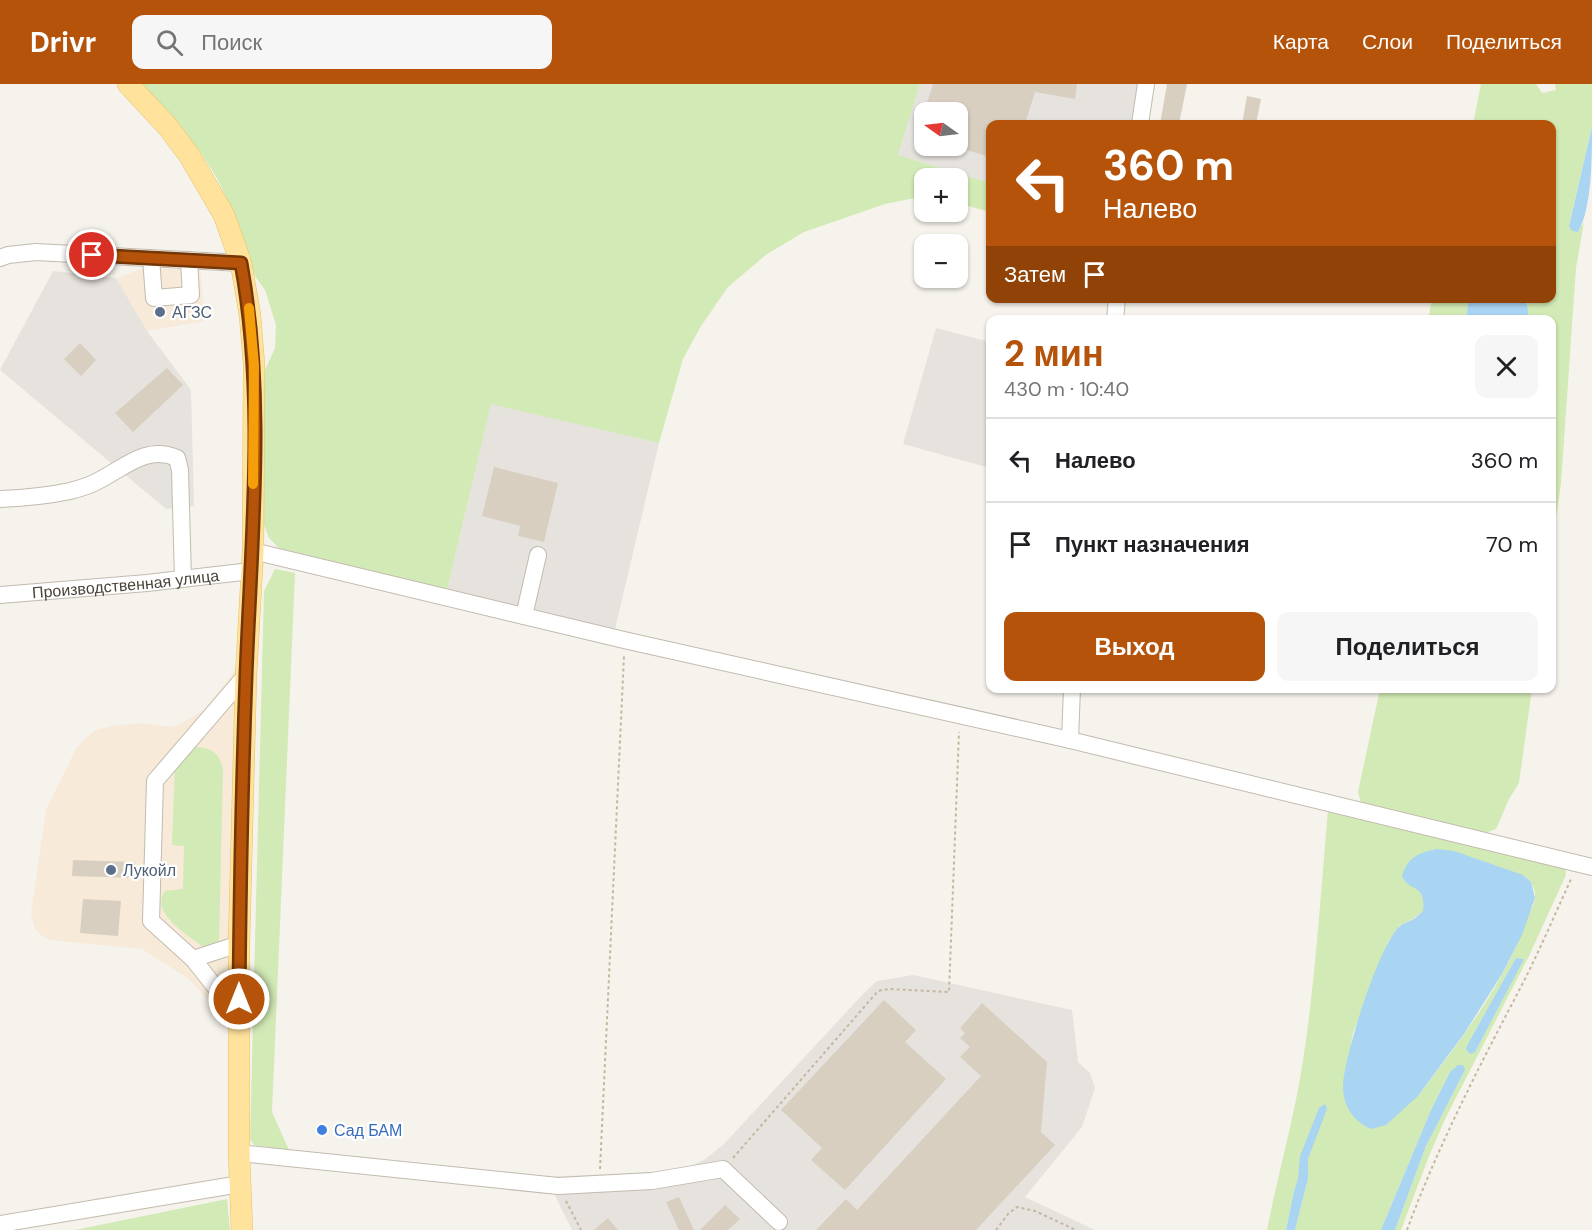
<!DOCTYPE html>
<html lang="ru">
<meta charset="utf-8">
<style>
body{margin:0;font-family:"DM Sans",sans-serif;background:#f6f6f6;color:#202124;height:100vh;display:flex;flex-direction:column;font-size:22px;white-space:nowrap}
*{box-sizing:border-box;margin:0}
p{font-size:20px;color:#757577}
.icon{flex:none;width:33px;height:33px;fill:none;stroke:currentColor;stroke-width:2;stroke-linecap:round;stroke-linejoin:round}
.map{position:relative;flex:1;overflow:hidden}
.drawer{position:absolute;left:986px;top:231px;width:570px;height:378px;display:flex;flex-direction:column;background:#fff;border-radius:12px;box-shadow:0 2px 4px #0004}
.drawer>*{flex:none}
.top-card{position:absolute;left:986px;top:36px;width:570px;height:183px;border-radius:12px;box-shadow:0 2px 4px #0004;background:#b45309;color:#fff;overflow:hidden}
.needle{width:39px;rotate:284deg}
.buttons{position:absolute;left:914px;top:18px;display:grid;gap:12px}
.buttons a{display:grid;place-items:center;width:54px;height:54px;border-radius:12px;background:#fff;box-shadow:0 2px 4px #0004;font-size:30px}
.pin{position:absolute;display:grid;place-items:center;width:51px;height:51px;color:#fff;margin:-26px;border:3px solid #fff;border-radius:50%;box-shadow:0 2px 6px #0007}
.me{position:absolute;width:66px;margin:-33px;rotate:0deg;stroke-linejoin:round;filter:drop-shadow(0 0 4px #0008)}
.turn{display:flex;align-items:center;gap:21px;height:126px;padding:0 18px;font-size:27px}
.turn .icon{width:78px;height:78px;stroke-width:2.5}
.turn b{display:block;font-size:42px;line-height:51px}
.then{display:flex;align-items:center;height:57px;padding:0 18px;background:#0003;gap:12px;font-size:22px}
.round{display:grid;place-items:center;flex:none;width:63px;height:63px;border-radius:12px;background:#f6f6f6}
.head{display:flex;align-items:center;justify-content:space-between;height:102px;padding:0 18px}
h1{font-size:36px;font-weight:700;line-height:45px;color:#b45309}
.cta{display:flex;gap:12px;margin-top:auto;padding:12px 18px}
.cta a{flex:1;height:69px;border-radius:12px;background:#b45309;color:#fff;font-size:24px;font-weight:700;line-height:69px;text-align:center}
.cta a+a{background:#f6f6f6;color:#202124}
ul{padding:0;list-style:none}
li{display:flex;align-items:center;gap:18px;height:84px;padding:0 18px;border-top:2px solid #e0e0e0}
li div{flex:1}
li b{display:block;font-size:22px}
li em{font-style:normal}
header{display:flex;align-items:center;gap:36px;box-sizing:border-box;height:84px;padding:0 30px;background:#b45309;color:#fff}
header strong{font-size:28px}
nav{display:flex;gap:33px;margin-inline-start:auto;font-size:21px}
.search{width:420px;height:54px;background:#f6f6f6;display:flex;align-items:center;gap:15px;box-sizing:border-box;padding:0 21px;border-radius:12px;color:#757577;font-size:22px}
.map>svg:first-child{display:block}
</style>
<header>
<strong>Drivr</strong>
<div class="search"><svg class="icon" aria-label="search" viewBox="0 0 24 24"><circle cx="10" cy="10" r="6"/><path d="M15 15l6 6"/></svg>Поиск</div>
<nav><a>Карта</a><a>Слои</a><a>Поделиться</a></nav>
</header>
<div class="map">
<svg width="1592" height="1146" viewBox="0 0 1592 1146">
<rect width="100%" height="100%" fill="#f6f3ec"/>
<g fill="#f7ead8">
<path d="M 142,185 L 200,185 L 205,237 L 147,247 L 116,194 Z"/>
<path d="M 236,585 L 229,938 L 189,895 L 142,865 L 50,856 L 42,852 L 35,845 L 31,829 L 46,726 L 76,665 L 87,653 L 96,646 L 112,642 L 139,639 L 174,643 L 203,627 Z"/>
</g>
<g fill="#e6e2dd" fill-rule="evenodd">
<path d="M 920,0 L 1138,0 L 1131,40 L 990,40 L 990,99 L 898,71 ZM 924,28 L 957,28 L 957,62 L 924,62 Z"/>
<path d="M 53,187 L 116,194 L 147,247 L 191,306 L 194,422 L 166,425 L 0,286 Z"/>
<path d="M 936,244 L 990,258 L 990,384 L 903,360 Z"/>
<path d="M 491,319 L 659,359 L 615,545 L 447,506 Z"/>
<path d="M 913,891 L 1072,926 L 1078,978 L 1090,989 L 1095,1004 L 1082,1043 L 1025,1113 L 1095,1146 L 572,1146 L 546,1093 L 654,1088 L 687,1084 L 704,1076 L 724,1060 L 864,909 L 877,897 Z"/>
</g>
<g fill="#d2eab5" fill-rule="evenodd">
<path d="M 140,0 L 920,0 L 898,71 L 990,99 L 990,128 L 957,119 L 957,94 L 924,94 L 924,114 L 915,114 L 885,120 L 804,148 L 767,170 L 728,203 L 701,242 L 683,275 L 659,359 L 491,320 L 447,506 L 279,464 L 269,454 L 264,441 L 264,288 L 275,264 L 276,241 L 265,206 L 255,192 L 235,132 L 218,96 L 201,69 Z"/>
<path d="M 1481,0 L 1536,0 L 1542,9 L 1556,6 L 1555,0 L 1592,0 L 1592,43 L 1569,141 L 1578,148 L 1584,138 L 1576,184 L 1561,399 L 1551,469 L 1551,236 L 1529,235 L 1527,220 L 1520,215 L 1551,214 L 1551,40 L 1473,40 Z"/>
<path d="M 1432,215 L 1463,215 L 1468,220 L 1466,235 L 1428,236 Z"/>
<path d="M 275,485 L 295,489 L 272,1028 L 289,1066 L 254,1061 L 250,1055 L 264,507 Z"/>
<path d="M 1380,605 L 1532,605 L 1519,699 L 1509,715 L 1496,745 L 1486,749 L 1361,719 L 1358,708 Z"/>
<path d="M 190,663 C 208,663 219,666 223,685 L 219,859 L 210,865 L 203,863 C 188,851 149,829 165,807 L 183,805 L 184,762 L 172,761 L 175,682 Z"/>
<path d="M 1328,727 L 1565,783 L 1566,791 L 1529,872 L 1446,1033 L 1429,1072 L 1401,1146 L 1395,1146 L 1426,1062 L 1465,986 L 1450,988 L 1431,1026 L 1381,1146 L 1295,1146 L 1308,1095 L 1308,1075 L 1314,1058 L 1294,1107 L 1286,1146 L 1267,1146 C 1277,1095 1291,1045 1300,995 C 1315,907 1320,816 1328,727 ZM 1523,791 C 1530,796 1536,804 1535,814 C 1535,820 1529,829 1527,835 C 1504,901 1460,957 1418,1012 L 1343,1003 L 1353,949 L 1388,858 L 1400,841 L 1413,835 L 1423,827 C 1425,809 1420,805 1405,797 ZM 1516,874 L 1523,875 L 1475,968 L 1470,956 Z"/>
<path d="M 227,1115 L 230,1146 L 75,1146 Z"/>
</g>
<g fill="#a9d4f2">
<path d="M 1592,43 C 1592,72 1592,124 1578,148 L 1572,147 L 1569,142 Z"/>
<path d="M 1463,215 L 1520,215 L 1527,220 L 1529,235 L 1466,235 L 1468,220 Z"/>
<path d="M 1437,765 L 1454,767 L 1523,791 L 1531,798 L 1535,814 L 1522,851 L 1502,890 L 1464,950 L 1418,1012 L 1386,1041 L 1371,1045 C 1353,1037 1343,1022 1343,1002 C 1344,972 1379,860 1400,842 C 1403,839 1408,838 1412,836 C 1416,834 1419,830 1423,827 C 1426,798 1409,809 1402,792 C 1408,773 1418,769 1437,765 Z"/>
<path d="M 1516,874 L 1524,875 L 1475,968 L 1470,970 L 1466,965 L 1470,956 Z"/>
<path d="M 1458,981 L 1463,981 L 1465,986 L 1426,1062 L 1395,1146 L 1381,1146 L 1431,1026 L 1450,988 Z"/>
<path d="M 1325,1020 L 1327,1025 L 1308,1075 L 1308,1095 L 1295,1146 L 1286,1146 L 1294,1107 L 1298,1095 L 1300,1072 L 1319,1024 Z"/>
</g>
<g fill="#d8cfc1">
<path d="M 933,0 L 1077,0 L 1075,15 L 1035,8 L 1025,40 L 990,40 L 990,73 L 957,63 L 957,28 L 924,28 Z"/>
<path d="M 1167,0 L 1187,0 L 1179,40 L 1160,40 Z"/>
<path d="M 1247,12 L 1261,15 L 1256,40 L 1242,40 Z"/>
<path d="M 80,259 L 96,276 L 81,292 L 64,275 Z"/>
<path d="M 167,284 L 183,301 L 133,348 L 115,329 Z"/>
<path d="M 494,383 L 558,399 L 544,458 L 518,452 L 520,442 L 482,432 Z"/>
<path d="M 73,776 L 135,778 L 135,794 L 72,792 Z"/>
<path d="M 83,815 L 121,817 L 118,852 L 80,849 Z"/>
<path d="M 884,916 L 916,946 L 905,958 L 946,995 L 845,1106 L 811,1076 L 822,1064 L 781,1026 Z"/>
<path d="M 982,919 L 1047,978 L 1041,1048 L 1055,1061 L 976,1146 L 816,1146 L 846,1115 L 857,1126 L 981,992 L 960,973 L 970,963 L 960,954 L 965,949 L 960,944 Z"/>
<path d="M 679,1113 L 694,1146 L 679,1146 L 666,1118 Z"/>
<path d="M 725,1121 L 740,1135 L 728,1146 L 700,1146 Z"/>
<path d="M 608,1134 L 618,1146 L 594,1146 Z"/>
</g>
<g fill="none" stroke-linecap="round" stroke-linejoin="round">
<g stroke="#c2bbae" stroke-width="18">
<g id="minor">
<path d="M 1140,40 L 1146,0"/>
<path d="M 0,174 L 8,171 L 36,168 L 241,179"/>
<path d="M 151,174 L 154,214 L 191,211 L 189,176"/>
<path d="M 1115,236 L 1117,214"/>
<path d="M 0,415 C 23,414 47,412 70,407 C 78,405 88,402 96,398 C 123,385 146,360 177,374 L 180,386 L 183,495"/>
<path d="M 253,467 L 624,556 L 1070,656 L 1592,783"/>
<path id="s1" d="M 0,511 L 147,499 L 251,487"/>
<path d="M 524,532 L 538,471"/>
<path d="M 1070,656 L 1072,604"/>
<path d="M 193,875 L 239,860"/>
<path d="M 239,933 L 193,875 L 151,837 L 155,697 L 246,591"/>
<path d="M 239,1069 L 558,1102 L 652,1097 L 723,1085 L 779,1138"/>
<path d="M 0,1140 L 240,1100"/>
</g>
</g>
<g stroke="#e6c16a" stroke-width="22">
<path id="major" d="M 128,0 L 168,43 L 189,71 L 224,131 L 241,179 L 250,231 L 254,281 L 253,467 L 246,591 L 239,860 L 239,1069 L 242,1146"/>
</g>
<g stroke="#c4b79f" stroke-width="2" stroke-dasharray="3 3" stroke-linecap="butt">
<path d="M 733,1074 L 878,907 L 889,905 L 949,908 L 959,648"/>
<path d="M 600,1085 L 624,572"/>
<path d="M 566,1117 L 581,1146"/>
<path d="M 996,1146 L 1008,1130 L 1017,1123 L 1035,1127 L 1076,1146"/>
<path d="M 1407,1146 C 1439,1059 1481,979 1524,897 C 1541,863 1556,828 1572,793"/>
</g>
<use href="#minor" stroke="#fff" stroke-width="16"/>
<use href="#major" stroke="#ffe39c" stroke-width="21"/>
</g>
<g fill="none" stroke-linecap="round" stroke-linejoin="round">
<g stroke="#753606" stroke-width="15">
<path id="route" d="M 92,171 L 241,179 C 266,315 251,455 246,592 C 242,699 240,807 239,915"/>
</g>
<use href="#route" stroke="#b45309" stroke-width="10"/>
<path stroke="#f59e0b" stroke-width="10" d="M 249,224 L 254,281 L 253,400"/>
</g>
<g fill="#5c6f8a" stroke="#fff" stroke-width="2">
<circle cx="160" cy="228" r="6"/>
<circle cx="111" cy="786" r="6"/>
</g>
<circle fill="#3f7fe0" stroke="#fff" stroke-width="2" cx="322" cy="1046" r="6"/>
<g text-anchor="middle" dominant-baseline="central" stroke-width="4.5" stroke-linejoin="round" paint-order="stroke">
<g font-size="16" fill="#4e5e75" stroke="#fff" text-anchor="start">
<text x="172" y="228">АГЗС</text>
<text x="123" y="786">Лукойл</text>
</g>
<g font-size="16" fill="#4b4439" stroke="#fff">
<text stroke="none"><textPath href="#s1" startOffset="126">Производственная улица</textPath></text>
</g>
<g font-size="16" fill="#366cbe" stroke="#fff" text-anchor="start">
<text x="334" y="1046">Сад БАМ</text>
</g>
</g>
</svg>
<div class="buttons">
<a><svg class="needle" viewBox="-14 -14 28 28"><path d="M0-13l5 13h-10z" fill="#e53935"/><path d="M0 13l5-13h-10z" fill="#757577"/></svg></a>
<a>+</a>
<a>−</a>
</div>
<div class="pin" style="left:92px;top:171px;background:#d93025"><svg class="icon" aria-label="arrive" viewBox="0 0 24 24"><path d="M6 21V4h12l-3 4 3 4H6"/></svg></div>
<svg class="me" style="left:239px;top:915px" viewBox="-20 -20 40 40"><circle r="17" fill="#b45309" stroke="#fff" stroke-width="3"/><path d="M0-11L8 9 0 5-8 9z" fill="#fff"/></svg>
<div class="top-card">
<div class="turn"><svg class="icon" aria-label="left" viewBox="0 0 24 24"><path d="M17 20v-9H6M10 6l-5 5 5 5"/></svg><div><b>360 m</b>Налево</div></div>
<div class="then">Затем<svg class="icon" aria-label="arrive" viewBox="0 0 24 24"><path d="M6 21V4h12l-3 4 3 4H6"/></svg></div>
</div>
<section class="drawer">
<div class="head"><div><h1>2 мин</h1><p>430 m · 10:40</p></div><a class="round"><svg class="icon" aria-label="close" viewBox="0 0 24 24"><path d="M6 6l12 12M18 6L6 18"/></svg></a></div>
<ul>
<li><svg class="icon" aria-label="left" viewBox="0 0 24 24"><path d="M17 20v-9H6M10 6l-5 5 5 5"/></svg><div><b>Налево</b></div><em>360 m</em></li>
<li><svg class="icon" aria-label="arrive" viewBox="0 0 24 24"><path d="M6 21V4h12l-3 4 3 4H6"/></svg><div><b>Пункт назначения</b></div><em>70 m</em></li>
</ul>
<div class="cta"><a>Выход</a><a>Поделиться</a></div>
</section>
</div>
